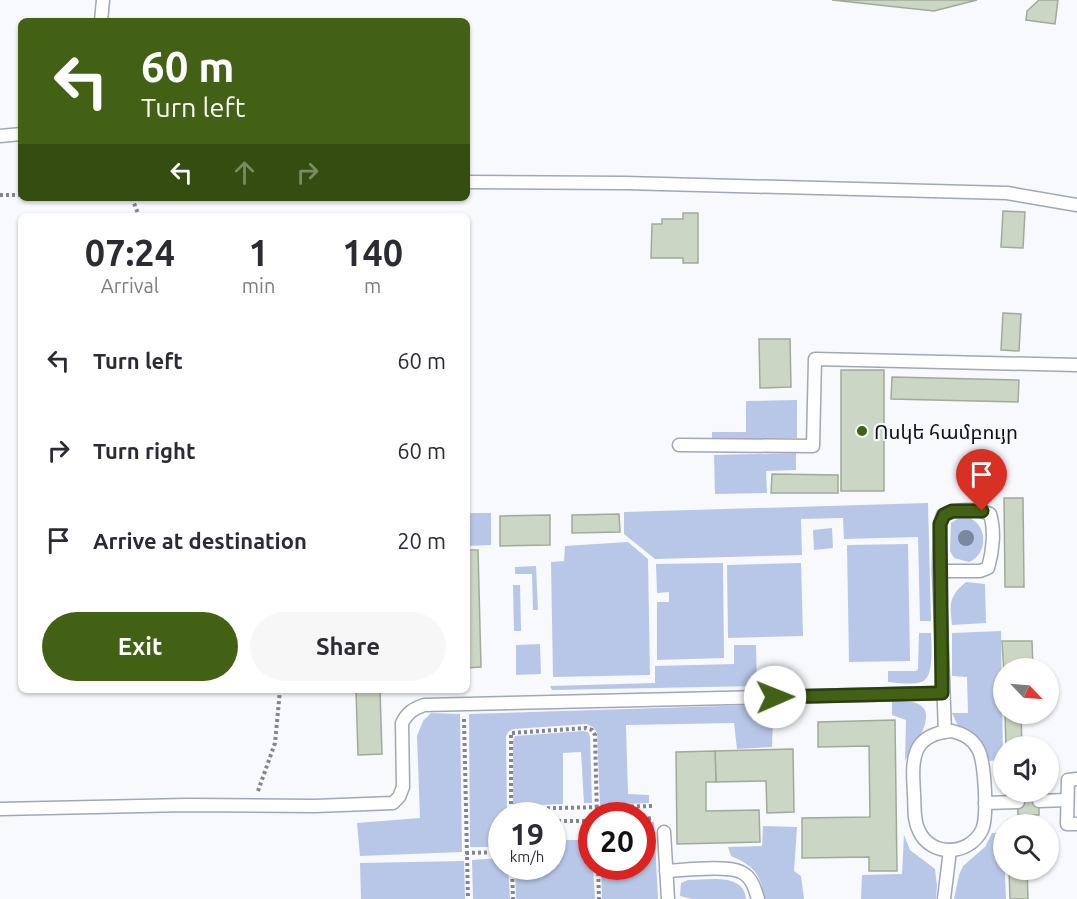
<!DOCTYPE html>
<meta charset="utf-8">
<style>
body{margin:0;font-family:Ubuntu,"Noto Sans Armenian",sans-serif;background:#f7f7f7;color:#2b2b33;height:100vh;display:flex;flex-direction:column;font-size:22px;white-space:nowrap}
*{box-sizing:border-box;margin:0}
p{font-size:20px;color:#7c7c81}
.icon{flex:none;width:33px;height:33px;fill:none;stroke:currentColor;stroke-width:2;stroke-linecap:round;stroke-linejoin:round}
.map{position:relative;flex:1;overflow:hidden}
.side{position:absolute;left:18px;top:213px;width:452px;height:480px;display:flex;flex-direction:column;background:#fff;border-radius:9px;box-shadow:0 2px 4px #0004}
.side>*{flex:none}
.banner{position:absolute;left:18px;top:18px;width:452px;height:183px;border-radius:9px;box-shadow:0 2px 4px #0004;background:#426115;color:#fff;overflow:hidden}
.needle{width:39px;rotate:115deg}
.controls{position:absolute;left:993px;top:658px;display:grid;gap:12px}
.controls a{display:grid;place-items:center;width:66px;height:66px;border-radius:50%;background:#fff;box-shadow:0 2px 4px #0004;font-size:30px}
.speed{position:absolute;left:488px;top:802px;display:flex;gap:12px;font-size:30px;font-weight:700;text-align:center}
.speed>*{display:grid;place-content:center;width:78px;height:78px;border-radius:50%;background:#fff;box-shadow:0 2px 4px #0004;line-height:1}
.speed small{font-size:15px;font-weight:400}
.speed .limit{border:9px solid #d22;background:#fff;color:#111}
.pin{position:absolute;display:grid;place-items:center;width:51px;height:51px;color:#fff;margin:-62px -26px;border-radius:50% 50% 50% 0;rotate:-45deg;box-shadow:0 0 6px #0007}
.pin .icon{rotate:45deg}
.me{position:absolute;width:66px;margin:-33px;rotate:89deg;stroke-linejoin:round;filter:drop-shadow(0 0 4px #0008)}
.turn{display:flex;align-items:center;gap:21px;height:126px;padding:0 24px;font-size:27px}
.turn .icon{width:78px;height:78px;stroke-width:2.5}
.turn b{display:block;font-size:42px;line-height:51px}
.lanes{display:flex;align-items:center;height:57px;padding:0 24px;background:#0003;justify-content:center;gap:30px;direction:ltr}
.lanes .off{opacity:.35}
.eta{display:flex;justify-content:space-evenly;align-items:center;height:102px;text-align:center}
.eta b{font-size:36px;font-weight:700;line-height:42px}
.cta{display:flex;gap:12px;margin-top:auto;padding:12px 24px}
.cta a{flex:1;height:69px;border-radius:36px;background:#426115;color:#fff;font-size:24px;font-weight:700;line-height:69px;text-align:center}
.cta a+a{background:#f7f7f7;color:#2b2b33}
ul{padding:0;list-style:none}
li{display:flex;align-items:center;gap:18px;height:90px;padding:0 24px}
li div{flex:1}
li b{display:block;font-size:22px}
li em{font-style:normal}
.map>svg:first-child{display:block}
</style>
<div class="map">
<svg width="1077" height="899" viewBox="0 0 1077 899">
<rect width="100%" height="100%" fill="#f7f9fd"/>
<g fill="#b8c7e7">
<path d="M 797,400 L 797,438 L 712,440 L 712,432 L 746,432 L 746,401 Z"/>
<path d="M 796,453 L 796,470 L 766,471 L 767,493 L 715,494 L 714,455 Z"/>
<path d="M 928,503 L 931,621 L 920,621 L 918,537 L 844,539 L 843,518 L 801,519 L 802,555 L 655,559 L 624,534 L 624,512 Z"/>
<path d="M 466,513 L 491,513 L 491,545 L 467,546 Z"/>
<path d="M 966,517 C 988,522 989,554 969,562 L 954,558 L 950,551 L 951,523 L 959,518 Z"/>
<path d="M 832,528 L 833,548 L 814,550 L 813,530 Z"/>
<path d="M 628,542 L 648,559 L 650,675 L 553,677 L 551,562 L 564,561 L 565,546 Z"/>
<path d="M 908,544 L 910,661 L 849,662 L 847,545 Z"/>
<path d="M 723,563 L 724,658 L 657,660 L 657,602 L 669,602 L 669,592 L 657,593 L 656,564 Z"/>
<path d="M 801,563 L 803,636 L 728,638 L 727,565 Z"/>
<path d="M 536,566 L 538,610 L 533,610 L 532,574 L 515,574 L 515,567 Z"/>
<path d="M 966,582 L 985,584 L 986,623 L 952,625 C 950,604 948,597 966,582 Z"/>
<path d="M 513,585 L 520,585 L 521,631 L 514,631 Z"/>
<path d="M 1001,631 L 1003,759 L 989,761 L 983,746 L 957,724 L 952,713 L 968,713 L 967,677 L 952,676 L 952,633 Z"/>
<path d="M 919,633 L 931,633 C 931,645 935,679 921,682 C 912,685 898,683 888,682 L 888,671 L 916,671 L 918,669 Z"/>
<path d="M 540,644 L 541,674 L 516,675 L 516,645 Z"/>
<path d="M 734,645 L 756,645 L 757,686 L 552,690 L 550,686 L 655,683 L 655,666 L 734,664 Z"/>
<path d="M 892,701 C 899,701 909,701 916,703 C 941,712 913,747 905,761 L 906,720 L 892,715 Z"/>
<path d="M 755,705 L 766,708 L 773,716 L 772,747 L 737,749 L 734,723 L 626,725 L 628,794 L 649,795 L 649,803 L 600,805 L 597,733 L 593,727 L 587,724 L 514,729 L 509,731 L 506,736 L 507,816 L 501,816 L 501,847 L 470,847 L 469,714 Z"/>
<path d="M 431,713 L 460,714 L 462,852 L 360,856 L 357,823 L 420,818 L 417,736 L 423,721 Z"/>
<path d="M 583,731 L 588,732 L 590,736 L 592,803 L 584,803 L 581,752 L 563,753 L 563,804 L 513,806 L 513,740 L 515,736 Z"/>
<path d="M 642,822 L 654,822 L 658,899 L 602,899 L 601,867 L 642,867 Z"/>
<path d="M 586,823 L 591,823 L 591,867 L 593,867 L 595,899 L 516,899 L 515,867 L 552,867 L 552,825 L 561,824 L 563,840 L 585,840 Z"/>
<path d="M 763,826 L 797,827 L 794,871 L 801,876 L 804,899 L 764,899 C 762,875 753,865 731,856 L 728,847 L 762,846 Z"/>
<path d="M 992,833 L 1003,833 L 1006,899 L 954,899 L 959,875 L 963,866 L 985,847 Z"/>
<path d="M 904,835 L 910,850 L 935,869 L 937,886 L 936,899 L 861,899 L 862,875 L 902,874 Z"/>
<path d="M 501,858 L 501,867 L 508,867 L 510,899 L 473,899 L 472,860 Z"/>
<path d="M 464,861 L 465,899 L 361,899 L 360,863 Z"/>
<path d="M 688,880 C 707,880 744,872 746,899 L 692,899 L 680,896 L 681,883 Z"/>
</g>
<g fill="#ccd6c4" stroke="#a1aa99" stroke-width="1.5">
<path d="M 832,0 L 977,0 L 934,11 Z"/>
<path d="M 1039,0 L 1058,0 L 1055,24 L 1026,20 L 1027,11 Z"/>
<path d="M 1003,211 L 1025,212 L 1023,248 L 1001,247 Z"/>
<path d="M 683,213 L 698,213 L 698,263 L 683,263 L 683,258 L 651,258 L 652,224 L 662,224 L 662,219 L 683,219 Z"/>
<path d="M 1003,313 L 1021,314 L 1019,351 L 1001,350 Z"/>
<path d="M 759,339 L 790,339 L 791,387 L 760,388 Z"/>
<rect x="841" y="370" width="43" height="121"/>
<path d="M 892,377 L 1019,380 L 1018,402 L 891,399 Z"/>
<path d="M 772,474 L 838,475 L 838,493 L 771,493 Z"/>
<path d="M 1004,498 L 1023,498 L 1024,587 L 1005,587 Z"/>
<path d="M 619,514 L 620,532 L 572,533 L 572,515 Z"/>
<path d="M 550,515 L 550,545 L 500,546 L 500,516 Z"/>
<path d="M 466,550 L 478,550 L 481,667 L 466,668 Z"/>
<path d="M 1002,641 L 1032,641 L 1033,669 L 1004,669 L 1004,674 Z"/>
<path d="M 356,690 L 380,690 L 382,754 L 358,755 Z"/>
<path d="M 1005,714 L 1021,714 L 1022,747 L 1006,747 Z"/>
<path d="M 895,720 L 897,871 L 869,871 L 869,857 L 802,858 L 802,818 L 870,817 L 869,746 L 818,747 L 818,722 Z"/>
<path d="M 793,749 L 794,812 L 767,813 L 766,781 L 716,782 L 715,751 Z"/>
<path d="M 715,751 L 716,782 L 706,782 L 706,811 L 759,810 L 760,842 L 677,844 L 676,752 Z"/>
<path d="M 1017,792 L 1039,792 L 1039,815 L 1018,815 Z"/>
<path d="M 1038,819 L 1038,825 L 1008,825 L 1008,820 Z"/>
<path d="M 1009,870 L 1027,870 L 1028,899 L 1010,899 Z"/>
</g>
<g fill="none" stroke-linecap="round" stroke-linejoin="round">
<g stroke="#9fa7b8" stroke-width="15">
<g id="lane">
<path d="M 101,21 L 103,0"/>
<path d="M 0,136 L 21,134"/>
<path d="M 466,182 L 625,183 L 1007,193 L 1077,205"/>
<path d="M 679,445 L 813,446 L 815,359 L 1077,365"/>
<path d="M 939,571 L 980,571 L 988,568 C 993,551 995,530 990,514 C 976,508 956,509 943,515 L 940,524 L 939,571 L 945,732"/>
<path d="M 952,731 C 963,734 972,738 978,749 C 985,762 988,817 982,830 C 969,856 931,857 919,831 C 913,820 915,806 914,794 C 912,761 910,734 952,731 Z"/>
<path d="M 1077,779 L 1068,780 L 1067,824 L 1077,824"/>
<path d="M 1039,801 L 1067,800"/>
<path d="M 985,803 L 1018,802"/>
<path d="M 0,809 L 187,805 L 315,806 L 393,803 L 399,797 L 403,787 L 402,723 C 407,713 413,709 424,705 L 942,693"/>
<path d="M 664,832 L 668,899"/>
<path d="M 666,871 C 684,870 727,865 741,872 C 752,877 755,889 758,899"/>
<path d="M 944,899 L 950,850"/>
</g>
</g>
<g stroke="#83858a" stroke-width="4" stroke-dasharray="3 3" stroke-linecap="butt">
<path d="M 0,195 L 21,195"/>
<path d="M 132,198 L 139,216"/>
<path d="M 464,719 L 468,899"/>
<path d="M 258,791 L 275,743 L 280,690"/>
<path d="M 511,809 L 653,806"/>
<path d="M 511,816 L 511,733 L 586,728 L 592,730 L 595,735 L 597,816"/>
<path d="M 642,819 L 654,818"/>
<path d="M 552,821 L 591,821"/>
<path d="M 466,853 L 501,852"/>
<path d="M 512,867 L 513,899"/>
<path d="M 598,867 L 599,899"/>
</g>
<use href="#lane" stroke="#fff" stroke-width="12"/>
</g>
<circle fill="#7c87a2" cx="966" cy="538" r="8"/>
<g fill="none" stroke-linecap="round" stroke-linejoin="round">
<g stroke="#2b3f0e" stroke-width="15">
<path id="route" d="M 775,697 L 942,693 L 940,524 L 944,515 L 952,511 L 982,511"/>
</g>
<use href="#route" stroke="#426115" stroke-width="10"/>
</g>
<circle fill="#426115" stroke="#f7f9fd" stroke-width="2" cx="862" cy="431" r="6"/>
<g text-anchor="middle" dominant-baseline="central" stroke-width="4.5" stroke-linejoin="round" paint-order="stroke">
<g font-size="20" fill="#0e1117" stroke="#f7f9fd" text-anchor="start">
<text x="874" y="431">Ոսկե համբույր</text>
</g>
</g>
</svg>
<div class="controls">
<a><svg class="needle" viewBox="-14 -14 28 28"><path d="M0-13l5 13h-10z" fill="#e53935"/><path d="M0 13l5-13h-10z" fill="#7c7c81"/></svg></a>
<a><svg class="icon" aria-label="sound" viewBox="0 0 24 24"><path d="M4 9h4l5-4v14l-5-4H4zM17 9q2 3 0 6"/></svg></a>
<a><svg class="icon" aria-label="search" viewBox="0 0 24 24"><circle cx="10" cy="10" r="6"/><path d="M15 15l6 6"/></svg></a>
</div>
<div class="speed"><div>19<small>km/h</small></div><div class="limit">20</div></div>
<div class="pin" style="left:982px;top:511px;background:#d93025"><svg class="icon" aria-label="arrive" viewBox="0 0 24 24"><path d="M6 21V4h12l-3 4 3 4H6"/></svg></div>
<svg class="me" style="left:775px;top:697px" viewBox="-20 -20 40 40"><circle r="19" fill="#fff"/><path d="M0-13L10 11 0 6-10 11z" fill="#426115"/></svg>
<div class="banner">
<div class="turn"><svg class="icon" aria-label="left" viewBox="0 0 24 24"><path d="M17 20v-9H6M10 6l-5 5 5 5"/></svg><div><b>60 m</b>Turn left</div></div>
<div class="lanes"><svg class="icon" aria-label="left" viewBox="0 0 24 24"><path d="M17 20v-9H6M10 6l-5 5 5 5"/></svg><svg class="icon off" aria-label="ahead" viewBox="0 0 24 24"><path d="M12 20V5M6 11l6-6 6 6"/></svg><svg class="icon off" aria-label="right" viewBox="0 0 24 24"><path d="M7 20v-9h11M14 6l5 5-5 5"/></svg></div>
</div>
<section class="side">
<div class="eta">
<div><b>07:24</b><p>Arrival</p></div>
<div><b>1</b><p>min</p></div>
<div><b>140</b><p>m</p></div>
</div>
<ul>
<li><svg class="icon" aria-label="left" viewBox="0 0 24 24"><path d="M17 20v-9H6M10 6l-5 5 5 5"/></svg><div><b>Turn left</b></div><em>60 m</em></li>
<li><svg class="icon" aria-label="right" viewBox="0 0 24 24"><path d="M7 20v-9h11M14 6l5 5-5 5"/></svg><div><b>Turn right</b></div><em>60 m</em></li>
<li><svg class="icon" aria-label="arrive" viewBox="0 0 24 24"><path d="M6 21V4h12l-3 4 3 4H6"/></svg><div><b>Arrive at destination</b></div><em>20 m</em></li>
</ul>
<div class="cta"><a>Exit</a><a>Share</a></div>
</section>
</div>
